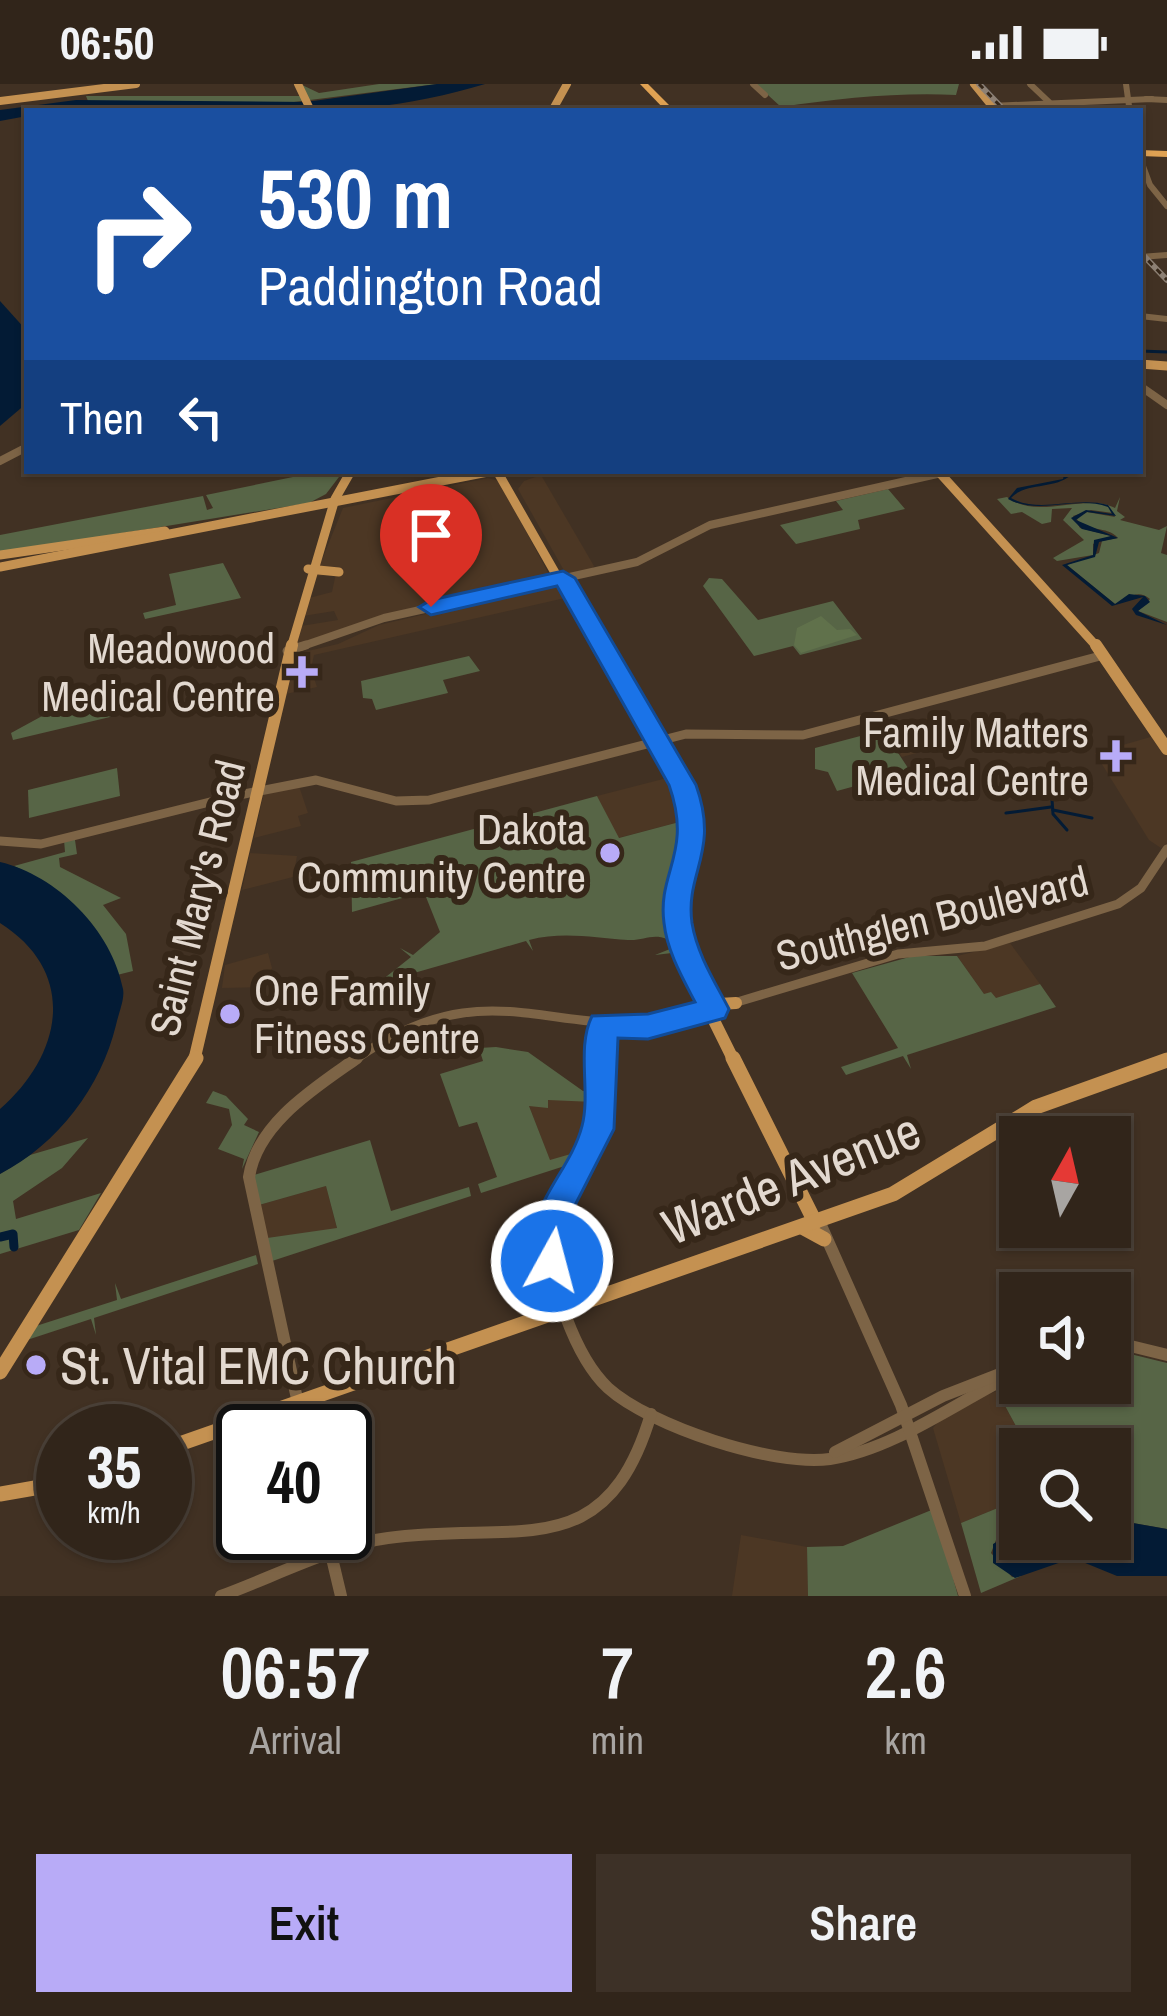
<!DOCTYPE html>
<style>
body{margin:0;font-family:"Archivo Narrow",sans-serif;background:#3d3127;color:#f1f3f6;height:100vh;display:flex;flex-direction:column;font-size:45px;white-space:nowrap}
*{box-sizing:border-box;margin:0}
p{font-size:39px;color:#a8a5a2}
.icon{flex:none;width:66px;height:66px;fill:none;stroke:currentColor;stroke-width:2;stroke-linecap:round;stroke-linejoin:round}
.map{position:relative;height:1512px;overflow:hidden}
.panel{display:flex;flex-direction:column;background:#31251a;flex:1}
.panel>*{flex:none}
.banner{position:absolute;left:24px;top:24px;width:1119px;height:366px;border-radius:0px;box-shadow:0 3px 9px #0004,0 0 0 3px #4c4239;background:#1a4fa0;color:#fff;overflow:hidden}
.needle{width:78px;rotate:8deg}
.controls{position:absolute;left:999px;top:1032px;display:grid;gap:24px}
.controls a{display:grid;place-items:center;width:132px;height:132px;border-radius:0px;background:#31251a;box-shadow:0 3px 9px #0004,0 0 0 3px #4c4239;font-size:60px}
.speed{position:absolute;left:36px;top:1320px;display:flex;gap:24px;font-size:60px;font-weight:700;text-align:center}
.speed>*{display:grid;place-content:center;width:156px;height:156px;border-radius:50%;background:#31251a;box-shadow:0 3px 9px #0004,0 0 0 3px #4c4239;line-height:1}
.speed small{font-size:30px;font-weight:400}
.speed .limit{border:6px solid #111;border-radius:18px;background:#fff;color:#111}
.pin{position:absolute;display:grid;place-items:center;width:102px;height:102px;color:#fff;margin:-123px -51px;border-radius:50% 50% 50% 0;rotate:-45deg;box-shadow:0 0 12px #0007}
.pin .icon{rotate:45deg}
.me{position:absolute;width:132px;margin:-66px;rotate:7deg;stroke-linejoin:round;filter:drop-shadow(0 0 9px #0008)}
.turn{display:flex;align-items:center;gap:42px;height:252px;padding:0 36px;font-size:54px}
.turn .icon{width:156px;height:156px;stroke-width:2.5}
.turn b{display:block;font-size:84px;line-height:102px}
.then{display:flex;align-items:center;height:114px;padding:0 36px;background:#0003;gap:24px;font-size:45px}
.eta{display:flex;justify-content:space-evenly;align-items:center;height:204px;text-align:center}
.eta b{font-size:72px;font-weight:600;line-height:84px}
.primary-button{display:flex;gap:24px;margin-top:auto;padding:24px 36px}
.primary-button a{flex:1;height:138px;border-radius:0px;background:#b8abf7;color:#111;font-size:48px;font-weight:600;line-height:138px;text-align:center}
.primary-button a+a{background:#3d3127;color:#f1f3f6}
.status{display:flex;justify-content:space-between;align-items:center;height:84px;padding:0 60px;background:#31251a;direction:ltr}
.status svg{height:33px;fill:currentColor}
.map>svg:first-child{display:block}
</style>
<div class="status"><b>06:50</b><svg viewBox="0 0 49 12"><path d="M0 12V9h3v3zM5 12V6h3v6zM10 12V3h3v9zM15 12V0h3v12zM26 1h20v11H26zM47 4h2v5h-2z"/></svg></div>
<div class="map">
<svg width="1167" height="1512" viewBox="0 0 1167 1512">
<rect width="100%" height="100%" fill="#413123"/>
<g fill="#4c3724">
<path d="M 541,391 L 594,482 L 592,485 L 566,490 L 518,405 L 524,397 Z"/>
<path d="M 488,394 L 499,397 L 551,494 L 381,533 L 345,549 L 297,560 L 301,542 L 338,536 L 334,527 L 303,532 L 309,514 L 332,508 L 336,489 L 315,493 L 343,424 Z"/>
<path d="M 554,500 L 565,514 L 314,571 L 311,585 L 317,603 L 286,610 L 299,569 L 338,560 L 379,541 Z"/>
<path d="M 929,634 L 949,660 L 902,673 L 883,646 Z"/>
<path d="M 1154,652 L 1167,671 L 1167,759 L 1161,764 L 1149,756 L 1095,669 Z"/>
<path d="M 667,694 L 683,737 L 618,754 L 597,712 Z"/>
<path d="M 298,699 L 308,729 L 298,732 L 301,742 L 254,754 L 264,708 Z"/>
<path d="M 250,769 L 297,772 L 293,793 L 242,806 Z"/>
<path d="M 1010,859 L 1040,900 L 996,915 L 984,910 L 957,872 Z"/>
<path d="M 268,869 L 272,884 L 264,903 L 222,904 L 225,881 Z"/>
<path d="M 555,1014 L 594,1018 L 593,1034 L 581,1067 L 550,1077 L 529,1022 Z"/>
<path d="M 326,1102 L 337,1145 L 267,1154 L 259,1121 Z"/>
<path d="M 997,1307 L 1017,1344 L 1012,1361 L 1020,1375 L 1020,1415 L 961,1439 L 933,1344 L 947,1327 Z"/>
<path d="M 741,1451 L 807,1463 L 808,1512 L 732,1512 Z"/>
</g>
<g fill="#576546">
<path d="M 300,0 L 319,9 L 379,0 L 437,0 L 278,20 L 88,17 L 86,12 L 306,12 Z"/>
<path d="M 756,0 L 959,0 L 956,11 C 903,8 839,14 781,23 Z"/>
<path d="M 322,387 L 325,392 L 342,389 L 326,410 L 309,419 L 0,469 L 0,451 L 203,412 L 207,426 L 213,424 L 206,411 Z"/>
<path d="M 888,405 L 905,425 L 858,436 L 860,445 L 796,460 L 780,441 L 843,426 L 836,417 Z"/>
<path d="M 1007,413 C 1036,437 1086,408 1115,424 L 1120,413 L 1117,427 L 1125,433 L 1120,436 L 1159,446 L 1167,442 L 1161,469 L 1167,471 L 1167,538 L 1138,527 L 1150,515 C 1135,503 1128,517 1115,520 L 1067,481 L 1099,469 L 1102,457 L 1118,454 C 1107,441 1086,449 1076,434 L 1087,428 L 1115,433 L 1113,429 L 1091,426 L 1073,432 L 1080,444 L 1111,452 L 1093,460 L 1093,471 L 1057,477 L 1053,474 L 1084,456 L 1063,436 L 1072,424 L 1052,425 L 1051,438 L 1042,440 L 1022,428 L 1011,430 L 997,415 Z"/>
<path d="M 223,479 L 241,514 L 145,535 L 143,529 L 176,521 L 169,490 Z"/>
<path d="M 709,494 L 722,495 L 758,536 L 833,517 L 862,555 L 800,571 L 793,562 L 754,572 L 703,502 Z"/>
<path d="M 469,572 L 480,587 L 443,596 L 448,609 L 376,626 L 372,615 L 363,614 L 361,597 Z"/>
<path d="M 107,617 L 123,618 L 127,629 L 13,656 L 11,649 L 44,631 Z"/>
<path d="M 883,646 L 910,687 L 837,707 L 828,688 L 815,685 L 815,664 Z"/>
<path d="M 117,684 L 120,712 L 29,734 L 28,706 Z"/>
<path d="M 597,712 L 619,754 L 683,737 L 665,835 L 672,865 L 698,918 L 696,923 L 672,869 L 655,871 L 670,865 L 667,855 C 652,849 643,857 628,856 C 594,854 564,847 529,856 L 533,867 L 526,857 L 407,891 L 408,901 L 404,891 L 382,896 L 411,873 L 400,864 L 413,871 L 440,848 L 424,808 L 352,828 L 351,778 Z"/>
<path d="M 64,756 L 75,756 L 77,770 L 59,774 L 60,783 L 121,814 L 103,821 L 126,850 L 133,887 L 117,891 C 91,833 71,809 14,782 L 65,768 Z"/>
<path d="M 913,872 L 957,872 L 984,910 L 991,908 L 996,914 L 1040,900 L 1056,923 L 907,971 L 911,985 L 903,972 L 846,991 L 841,983 L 898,964 L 852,889 Z"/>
<path d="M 496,963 L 528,968 L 583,1007 L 594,1008 L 594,1018 L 548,1016 L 548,1024 L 529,1022 L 550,1076 L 581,1067 L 574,1079 L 481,1109 L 478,1100 L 497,1093 L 477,1038 L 459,1043 L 440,990 L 483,977 L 479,964 Z"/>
<path d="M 213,1007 L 226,1012 L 248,1035 L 244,1041 L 259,1048 L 242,1085 L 244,1075 L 218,1065 L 232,1041 L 229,1025 L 206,1019 Z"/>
<path d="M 88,1054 L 62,1084 L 13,1117 L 16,1135 L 101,1109 L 79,1146 L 0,1170 L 0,1090 L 30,1071 Z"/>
<path d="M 370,1056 L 391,1127 L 469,1103 L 471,1112 L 272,1177 L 267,1154 L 337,1144 L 326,1102 L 259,1121 L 254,1091 Z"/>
<path d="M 256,1171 L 258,1180 L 94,1234 L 96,1251 L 91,1235 L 27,1256 L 36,1242 L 117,1216 L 115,1199 L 121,1215 Z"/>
<path d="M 1110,1265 L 1167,1279 L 1167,1445 L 1110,1435 L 1110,1365 L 1020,1365 L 1020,1375 L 1012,1361 L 1017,1344 L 997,1307 L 1020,1296 L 1110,1299 Z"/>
<path d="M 1020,1415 L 1020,1445 L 996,1456 L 991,1469 L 1012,1493 L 1021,1492 L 981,1509 L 961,1439 Z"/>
<path d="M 934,1425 L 958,1512 L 808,1512 L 807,1463 L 843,1462 Z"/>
</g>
<path fill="#60714b" d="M 821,532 L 837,546 L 850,545 L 857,551 L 801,569 L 794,561 L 797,544 Z"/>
<g fill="#031b35">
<path d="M 437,0 L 485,0 C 339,45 178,27 27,27 L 27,32 L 0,37 L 0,26 L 76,16 L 306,18 Z"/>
<path d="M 0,217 L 27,247 L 27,319 L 0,342 Z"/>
<path d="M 1065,387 L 1071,391 C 1054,406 1025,398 1011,414 C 1039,430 1076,412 1108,421 L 1116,432 L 1087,428 L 1076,436 L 1118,454 L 1099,458 L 1095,473 L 1067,481 L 1115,520 L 1129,510 L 1145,512 L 1150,518 L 1138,527 L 1167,541 L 1136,531 L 1132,525 L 1143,513 L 1112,522 L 1062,481 L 1093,471 L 1094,456 L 1111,452 L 1082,445 L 1071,434 L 1086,426 L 1112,430 L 1108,423 C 1075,411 1039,432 1008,415 L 1017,404 L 1063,395 Z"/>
<path d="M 0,778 C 56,791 112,846 123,905 C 125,915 118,931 116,941 C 101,1003 58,1060 0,1090 L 0,1025 C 62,971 79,889 0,839 Z"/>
<path d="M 1110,1435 L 1167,1445 L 1167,1492 L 1117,1492 L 1073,1474 L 1015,1494 L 993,1479 L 993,1460 L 1018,1446 L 1020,1455 L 1110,1455 Z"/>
</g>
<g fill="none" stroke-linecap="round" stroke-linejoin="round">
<g stroke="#031b35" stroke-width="3">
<path d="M 981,0 L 1000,20"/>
<path d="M 1140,267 L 1167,268"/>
<path d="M 1040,685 L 1048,695"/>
<path d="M 1051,701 L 1053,730 L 1067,746"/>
<path d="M 1053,726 L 1092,734"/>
<path d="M 1006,729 L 1051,723"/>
</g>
<path stroke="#031b35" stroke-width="9" d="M 0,1153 L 13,1150 L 14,1163"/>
<g stroke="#7d6446" stroke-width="6">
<path d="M 753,0 L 765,11"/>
<path d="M 1030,0 L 1049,18"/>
<path d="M 1126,0 L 1129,22"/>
<path d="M 1146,15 L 1167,16"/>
<path d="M 991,22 L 1152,15"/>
<path d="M 1140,74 L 1150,101 L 1167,122"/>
<path d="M 1140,173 L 1167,171"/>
<path d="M 1140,232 L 1167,235"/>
</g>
<g stroke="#7d6446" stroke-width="8">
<path d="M 1140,302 L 1167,321"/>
<path d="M 0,377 L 27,363"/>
<path d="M 297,564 L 384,534 L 637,478 L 710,441 L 946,388"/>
</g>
<g stroke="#7d6446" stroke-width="9">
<path d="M 287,567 L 306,561"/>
<path d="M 234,712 L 316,696 L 396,717 L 429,716 L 686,650 L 803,651 L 1104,571"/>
<path d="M 0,757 L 41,760 L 234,712"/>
<path d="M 734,919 L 898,870 L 985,862 L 1118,820 L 1141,804 L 1167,765"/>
<path d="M 603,941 L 603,977"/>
<path d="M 353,977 C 494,876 556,965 695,931"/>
</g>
<g stroke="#7d6446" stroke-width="12">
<path d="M 603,974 C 604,1004 604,1035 590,1063 C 576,1092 550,1118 549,1153 C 549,1197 575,1273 608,1304 C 650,1342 774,1383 830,1375 C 896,1365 961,1315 1020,1287"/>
<path d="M 819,1137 L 901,1321 L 965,1512"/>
<path d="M 1110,1257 L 1167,1271"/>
<path d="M 304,1347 L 249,1093 C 257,1039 316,1003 357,974"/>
<path d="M 835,1368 L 943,1312 L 1015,1284"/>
<path d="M 326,1449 L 341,1512"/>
<path d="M 221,1512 C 271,1494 337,1460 388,1454 C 517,1436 605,1484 651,1330"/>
</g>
<g stroke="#c49151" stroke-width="8">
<path d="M 298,0 L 311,27"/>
<path d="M 974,0 L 996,27"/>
<path d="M 0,17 L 136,0"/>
<path d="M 552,27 L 567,0"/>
</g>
<g stroke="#c49151" stroke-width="9">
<path d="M 1140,280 L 1167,282"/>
<path d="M 497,387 L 598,564"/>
<path d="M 938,387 L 1098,564"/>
<path d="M 0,471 L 165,447"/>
<path d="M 0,483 L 493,387"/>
<path d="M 308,485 L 339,488"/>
<path d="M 291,564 L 335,415 L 351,387"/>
</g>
<g stroke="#c49151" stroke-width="12">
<path d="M 596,561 L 682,711 L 687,748 L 673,819 L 674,856 L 734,977"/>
<path d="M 1096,561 L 1167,665"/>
<path d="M 707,911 L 719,920 L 736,919"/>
<path d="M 690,932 L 700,924 L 700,912"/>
<path d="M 194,977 L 292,561"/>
</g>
<g stroke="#c49151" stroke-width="15">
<path d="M 733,974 L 815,1138"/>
<path d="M 802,1143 L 824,1155"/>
<path d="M 0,1288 L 196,974"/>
<path d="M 165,1365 L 893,1110 L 1036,1023 L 1167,976"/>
<path d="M 0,1410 L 63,1399"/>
</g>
<g fill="#e0a253" fill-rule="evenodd">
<path d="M 640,0 L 648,0 L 675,27 L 666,27 Z"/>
<path d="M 1140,66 L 1167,67 L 1167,73 L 1140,72 Z"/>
</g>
<g stroke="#8d8074" stroke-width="6">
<g id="rail">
<path d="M 979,0 L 1005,27"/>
<path d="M 1140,168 L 1167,196"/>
</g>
</g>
<use href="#rail" stroke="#362719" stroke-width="3" stroke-dasharray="6" stroke-linecap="butt"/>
</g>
<path fill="#1a73e8" stroke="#114b97" stroke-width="3" d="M 563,487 L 575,494 L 696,701 C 720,768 685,788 692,839 C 697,870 715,898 729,925 L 725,934 L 648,955 L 618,954 L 614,1045 L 569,1133 L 564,1189 L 552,1194 L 539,1189 C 514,1131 569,1093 582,1042 C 591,1008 576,964 592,932 L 648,930 L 695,918 C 682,893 667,867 664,839 C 657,788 693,769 669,701 L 557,502 L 431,531 L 419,523 L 431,516 Z"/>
<g fill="#b8abf7" stroke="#362719" stroke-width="4.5">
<path d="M296 570h12v12h12v12h-12v12h-12v-12h-12v-12h12z"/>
<path d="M1110 654h12v12h12v12h-12v12h-12v-12h-12v-12h12z"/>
<circle cx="610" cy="769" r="12"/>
<circle cx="230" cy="930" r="12"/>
<circle cx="36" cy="1281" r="12"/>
</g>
<g text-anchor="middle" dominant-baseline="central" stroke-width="12" stroke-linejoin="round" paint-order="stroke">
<g font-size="42" fill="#e3d9d0" stroke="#362719" text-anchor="end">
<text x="275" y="564">Meadowood<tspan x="275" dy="48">Medical Centre</tspan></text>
<text x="1089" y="648">Family Matters<tspan x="1089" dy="48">Medical Centre</tspan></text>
<text x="586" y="745">Dakota<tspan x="586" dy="48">Community Centre</tspan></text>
<text x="254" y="906" text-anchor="start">One Family<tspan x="254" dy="48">Fitness Centre</tspan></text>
</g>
<g font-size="42" fill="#e3d9d0" stroke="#362719">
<text transform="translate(197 814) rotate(-76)">Saint Mary's Road</text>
<text transform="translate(932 834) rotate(-14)">Southglen Boulevard</text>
</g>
<g font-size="51" fill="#e3d9d0" stroke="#362719">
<text transform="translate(791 1094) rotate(-22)">Warde Avenue</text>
</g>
<g font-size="51" fill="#e3d9d0" stroke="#362719" text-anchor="start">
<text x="60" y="1281">St. Vital EMC Church</text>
</g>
</g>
</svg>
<div class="controls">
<a><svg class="needle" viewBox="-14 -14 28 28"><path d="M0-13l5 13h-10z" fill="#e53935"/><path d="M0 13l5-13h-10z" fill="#a8a5a2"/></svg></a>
<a><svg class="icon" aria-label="sound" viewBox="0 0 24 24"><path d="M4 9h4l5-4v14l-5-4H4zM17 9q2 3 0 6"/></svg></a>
<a><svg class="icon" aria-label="search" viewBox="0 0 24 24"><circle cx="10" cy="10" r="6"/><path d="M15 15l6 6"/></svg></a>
</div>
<div class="speed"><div>35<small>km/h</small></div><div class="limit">40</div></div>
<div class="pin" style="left:431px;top:523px;background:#d93025"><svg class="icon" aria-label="arrive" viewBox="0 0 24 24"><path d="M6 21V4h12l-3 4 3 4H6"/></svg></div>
<svg class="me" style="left:552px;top:1177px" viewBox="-20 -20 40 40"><circle r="17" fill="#1a73e8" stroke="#fff" stroke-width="3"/><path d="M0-11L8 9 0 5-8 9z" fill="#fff"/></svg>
<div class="banner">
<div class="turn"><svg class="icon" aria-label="right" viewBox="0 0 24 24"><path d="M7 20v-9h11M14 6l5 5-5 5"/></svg><div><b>530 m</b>Paddington Road</div></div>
<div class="then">Then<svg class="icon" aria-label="left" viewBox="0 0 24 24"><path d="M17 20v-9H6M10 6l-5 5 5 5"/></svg></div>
</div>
</div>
<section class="panel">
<div class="eta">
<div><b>06:57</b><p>Arrival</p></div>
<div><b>7</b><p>min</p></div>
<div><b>2.6</b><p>km</p></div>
</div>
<div class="primary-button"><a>Exit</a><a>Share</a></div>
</section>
